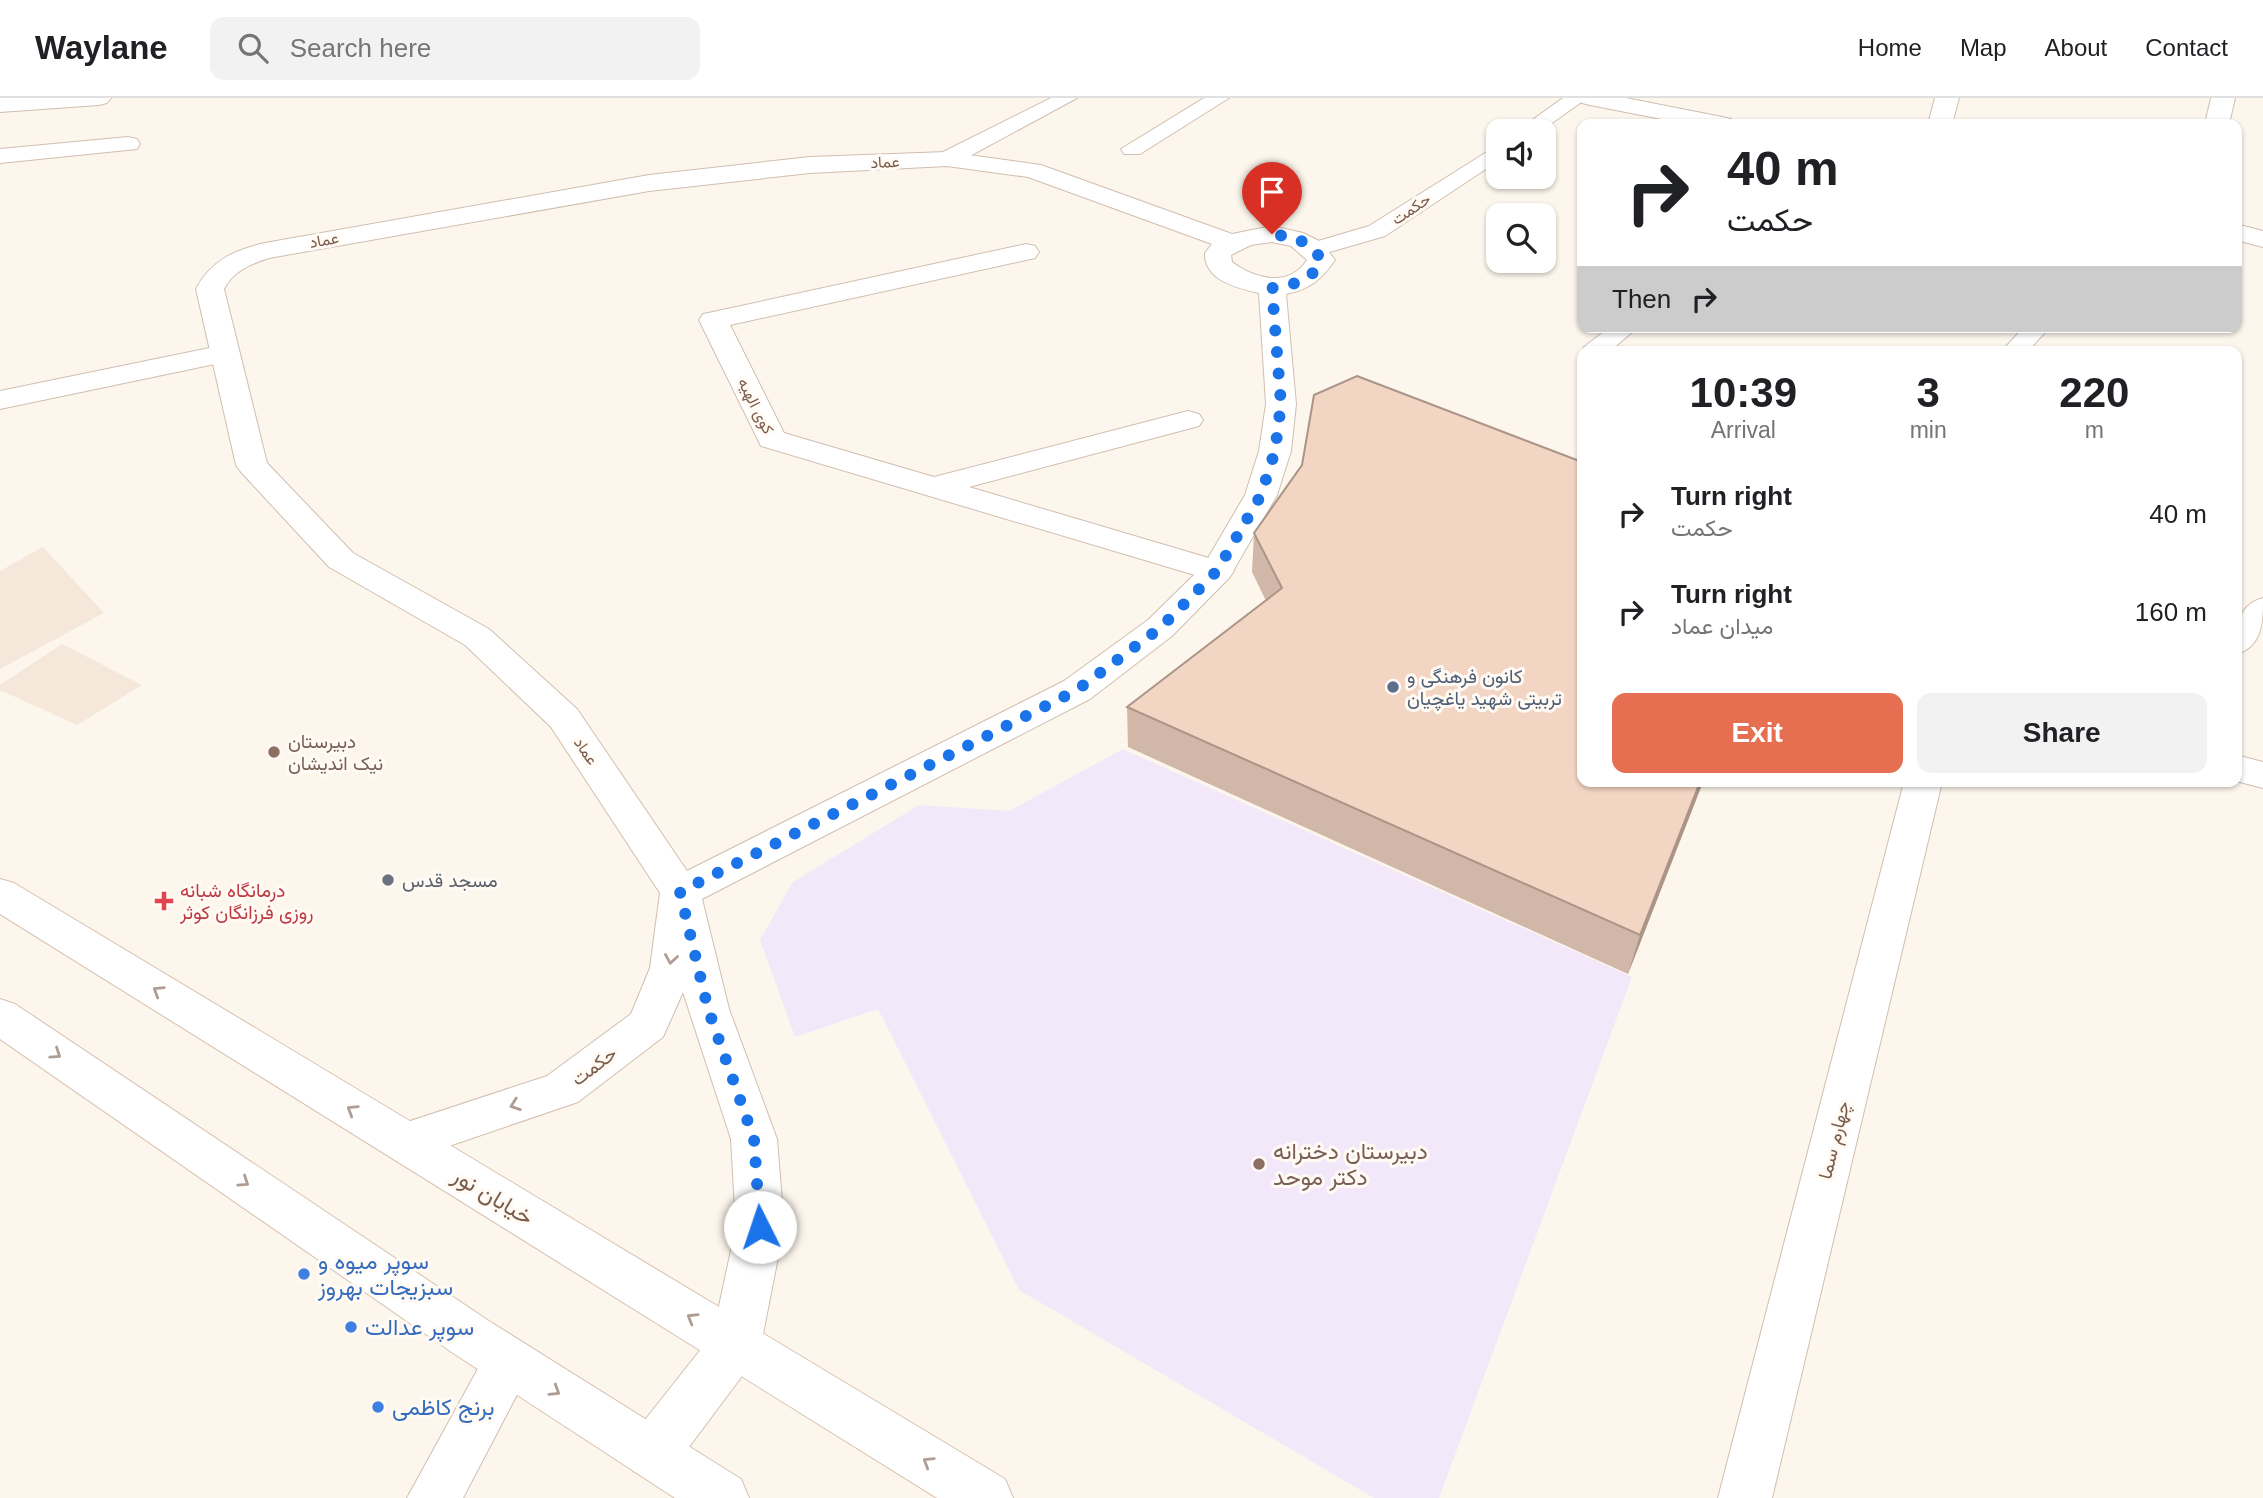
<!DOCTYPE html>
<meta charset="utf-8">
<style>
body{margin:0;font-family:Helvetica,Vazirmatn,sans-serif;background:#f2f2f2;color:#202124;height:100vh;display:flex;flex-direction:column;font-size:26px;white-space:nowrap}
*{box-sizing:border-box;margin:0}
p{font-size:23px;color:#757577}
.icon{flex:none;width:38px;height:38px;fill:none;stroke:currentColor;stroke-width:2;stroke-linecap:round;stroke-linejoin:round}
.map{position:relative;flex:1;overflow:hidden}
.side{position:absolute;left:1577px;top:248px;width:665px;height:441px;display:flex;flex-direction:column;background:#fff;border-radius:14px;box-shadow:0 2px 5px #0004}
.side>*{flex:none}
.banner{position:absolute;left:1577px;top:21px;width:665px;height:214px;border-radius:14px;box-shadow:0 2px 5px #0004;background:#fff;color:#202124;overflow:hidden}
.tools{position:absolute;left:1486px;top:21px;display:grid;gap:14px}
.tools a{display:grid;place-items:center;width:70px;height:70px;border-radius:14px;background:#fff;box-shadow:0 2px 5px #0004;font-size:35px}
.pin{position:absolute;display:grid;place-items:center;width:60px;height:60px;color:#fff;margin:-72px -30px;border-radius:50% 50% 50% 0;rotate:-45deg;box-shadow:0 0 7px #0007}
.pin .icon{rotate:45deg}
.me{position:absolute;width:77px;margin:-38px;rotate:356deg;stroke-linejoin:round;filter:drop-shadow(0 0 5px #0008)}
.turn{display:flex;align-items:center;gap:24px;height:147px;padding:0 35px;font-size:32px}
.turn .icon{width:91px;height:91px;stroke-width:2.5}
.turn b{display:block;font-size:49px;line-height:60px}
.then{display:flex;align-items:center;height:66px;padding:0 35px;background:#0003;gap:14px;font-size:26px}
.eta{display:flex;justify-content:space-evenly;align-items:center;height:119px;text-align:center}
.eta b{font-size:42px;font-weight:600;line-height:49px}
.button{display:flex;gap:14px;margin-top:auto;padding:14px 35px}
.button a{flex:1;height:80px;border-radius:14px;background:#e76f51;color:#fff;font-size:28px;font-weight:600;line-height:80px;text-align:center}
.button a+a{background:#f2f2f2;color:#202124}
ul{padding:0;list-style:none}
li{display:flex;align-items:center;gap:21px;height:98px;padding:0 35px}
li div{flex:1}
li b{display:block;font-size:26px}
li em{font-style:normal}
header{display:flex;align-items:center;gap:42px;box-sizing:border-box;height:98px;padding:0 35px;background:#fff;border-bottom:2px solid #e0e0e0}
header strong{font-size:33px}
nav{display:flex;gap:38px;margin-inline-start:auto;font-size:24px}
.search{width:490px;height:63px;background:#f2f2f2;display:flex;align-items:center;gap:18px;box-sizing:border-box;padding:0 24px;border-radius:14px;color:#757577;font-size:26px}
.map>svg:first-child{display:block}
</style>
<header>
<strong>Waylane</strong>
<div class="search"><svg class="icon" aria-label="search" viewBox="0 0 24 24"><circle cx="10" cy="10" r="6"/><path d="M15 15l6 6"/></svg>Search here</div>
<nav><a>Home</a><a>Map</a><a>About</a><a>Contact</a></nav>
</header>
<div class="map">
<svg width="2263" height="1400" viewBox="0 0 2263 1400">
<rect width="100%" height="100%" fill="#fdf6ec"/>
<g fill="#f5e8da">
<path d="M 43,449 L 104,515 L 0,571 L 0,473 Z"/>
<path d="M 62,546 L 142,587 L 77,627 L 0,592 L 0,587 Z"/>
</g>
<path fill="#f3e8fa" d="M 1123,651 L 1632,879 L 1439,1400 L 1374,1400 L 1019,1192 L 878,911 L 795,939 L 760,842 L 793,784 L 919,707 L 1009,713 Z"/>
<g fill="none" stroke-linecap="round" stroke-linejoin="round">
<g stroke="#d1beb0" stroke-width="2">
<g id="service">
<path d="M 1051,0 L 1077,0 L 955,66 L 947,67 L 936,61 L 939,56 Z"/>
<path d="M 1204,0 L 1229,0 L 1140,56 L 1124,56 L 1121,51 Z"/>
<path d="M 1563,0 L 1587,0 L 1541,33 L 1517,33 Z"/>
<path d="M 1498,47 L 1498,63 L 1385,138 L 1316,158 L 1308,156 L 1304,151 L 1308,146 L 1369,128 Z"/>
<path d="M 1610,229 L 1638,229 L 1609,254 L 1582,256 L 1584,249 Z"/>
<path d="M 2024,229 L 2050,229 L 2027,254 L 2001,254 Z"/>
<path d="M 2263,500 C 2263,522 2263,549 2236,556 C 2236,533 2236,507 2263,500 Z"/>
</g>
</g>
<g stroke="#d1beb0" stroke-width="2">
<g id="minor">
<path d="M 0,0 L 111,0 L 107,5 L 99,7 L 0,14 Z"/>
<path d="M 1935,0 L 1959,0 L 1952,26 L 1928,26 Z"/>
<path d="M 2211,0 L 2235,0 L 2229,26 L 2205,26 Z"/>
<path d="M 128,39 L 137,41 L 140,46 L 137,51 L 0,65 L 0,51 Z"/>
<path d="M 1026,146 L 1035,148 L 1039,154 L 1035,160 L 730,227 L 784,335 L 934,379 L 1188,313 L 1199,316 L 1203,322 L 1199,328 L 969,389 L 1229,466 L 1234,473 L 1229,480 L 1217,483 L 1205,480 L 761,348 L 699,222 L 703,216 L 713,214 Z"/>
<path d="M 224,247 L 234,250 L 239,256 L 234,262 L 0,311 L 0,293 Z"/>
<path d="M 1904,684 L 1942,684 L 1772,1400 L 1718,1400 Z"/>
<path d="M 509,1241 L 527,1247 L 534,1264 L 463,1400 L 407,1400 L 491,1247 Z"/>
</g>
</g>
<g stroke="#d1beb0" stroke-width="2">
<g id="tertiary">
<path d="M 1578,0 L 1626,0 L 1722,19 L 1731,21 L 1734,26 L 1687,26 L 1590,7 L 1582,5 Z"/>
<path d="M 947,54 L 1041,67 L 1232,136 L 1272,128 L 1303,135 L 1321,144 L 1335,162 C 1321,182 1310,191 1286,196 L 1296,306 L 1291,353 L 1277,397 L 1229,480 L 1172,538 L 1090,601 L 702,801 L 729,911 L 777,1041 L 784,1129 L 761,1246 L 754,1262 L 671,1373 L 652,1380 L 633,1373 L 626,1355 L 633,1337 L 713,1236 L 736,1129 L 731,1041 L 683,894 L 663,939 L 578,1004 L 405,1063 L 389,1058 L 382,1044 L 389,1030 L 547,978 L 631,916 L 650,870 L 660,795 L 551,629 L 465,547 L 329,469 L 241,374 L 236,367 L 196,191 C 211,162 235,152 265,145 L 649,77 L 810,59 ZM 947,68 L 1028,79 L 1212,146 L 1205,155 C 1204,182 1236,190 1259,195 L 1266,306 L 1259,353 L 1245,397 L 1204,467 L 1148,522 L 1064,583 L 687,773 L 577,611 L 489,531 L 353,455 L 267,365 L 224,191 C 233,173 251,166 269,160 L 649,93 L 810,75 ZM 1272,144 L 1291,148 L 1307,162 C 1289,190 1255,181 1232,164 L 1231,157 L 1251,147 Z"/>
<path d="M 2236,126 L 2263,133 L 2263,149 L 2236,142 Z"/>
<path d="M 2236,657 L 2263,664 L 2263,690 L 2236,683 Z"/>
</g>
</g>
<g stroke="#d6c0b0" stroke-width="2">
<g id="secondary">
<path d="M 0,781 L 14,785 L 1005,1381 L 1013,1400 L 937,1400 L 0,816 Z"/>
<path d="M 0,901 L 15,906 L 489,1223 L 741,1381 L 749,1400 L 675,1400 L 453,1255 L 0,941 Z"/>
</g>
</g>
<use href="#service" fill="#fff" fill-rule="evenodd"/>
<use href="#minor" fill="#fff" fill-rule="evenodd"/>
<use href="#tertiary" fill="#fff" fill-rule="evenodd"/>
<use href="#secondary" fill="#fff" fill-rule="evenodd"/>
</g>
<path fill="#d1b7a8" d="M 1302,367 L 1582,684 L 1703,684 L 1628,876 L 1128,649 L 1127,609 L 1266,503 L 1252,474 L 1254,435 Z"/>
<path fill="#aa9588" d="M 1700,684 L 1703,684 L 1628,876 L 1640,837 Z"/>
<path fill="#f3d5c3" stroke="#aa9588" stroke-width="2" d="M 1357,278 L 1582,364 L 1582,684 L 1700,684 L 1640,837 L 1127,609 L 1282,490 L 1254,435 L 1302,367 L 1314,297 Z"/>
<defs><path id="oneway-chevron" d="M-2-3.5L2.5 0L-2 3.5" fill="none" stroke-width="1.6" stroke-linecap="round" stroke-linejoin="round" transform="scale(1.75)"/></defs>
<g stroke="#af9d94">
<use href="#oneway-chevron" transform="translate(671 861) rotate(99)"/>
<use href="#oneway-chevron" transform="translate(158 893) rotate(-148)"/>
<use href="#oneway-chevron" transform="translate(56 956) rotate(34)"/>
<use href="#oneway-chevron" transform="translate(515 1007) rotate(161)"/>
<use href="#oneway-chevron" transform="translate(352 1012) rotate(-148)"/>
<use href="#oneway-chevron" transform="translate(244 1084) rotate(34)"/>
<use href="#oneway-chevron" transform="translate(692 1220) rotate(-149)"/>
<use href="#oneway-chevron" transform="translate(555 1293) rotate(32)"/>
<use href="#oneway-chevron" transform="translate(928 1364) rotate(-148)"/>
</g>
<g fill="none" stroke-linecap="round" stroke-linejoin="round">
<path stroke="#1a73e8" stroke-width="12" stroke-dasharray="0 21.6" d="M 760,1129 L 754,1041 L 708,911 L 680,794 L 1077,592 L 1160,530 L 1217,473 L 1261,397 L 1275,353 L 1281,306 L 1272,190 C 1294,186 1312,184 1321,162 C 1311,142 1292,139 1272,136"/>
</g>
<circle fill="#5c6f8a" stroke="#fffaf3" stroke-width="2.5" cx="1393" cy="589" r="7"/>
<g fill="#8d6e63" stroke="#fffaf3" stroke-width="2.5">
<circle cx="274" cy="654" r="7"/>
<circle cx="1259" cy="1066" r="7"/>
</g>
<circle fill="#6b7280" stroke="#fffaf3" stroke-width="2.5" cx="388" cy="782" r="7"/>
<path fill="#e0444e" stroke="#fffaf3" stroke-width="2.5" d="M160.5 792.5h7v7h7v7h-7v7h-7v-7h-7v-7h7z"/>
<g fill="#3f7fe0" stroke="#fffaf3" stroke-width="2.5">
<circle cx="304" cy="1176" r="7"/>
<circle cx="351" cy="1229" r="7"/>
<circle cx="378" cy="1309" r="7"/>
</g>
<g text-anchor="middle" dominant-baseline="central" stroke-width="6" stroke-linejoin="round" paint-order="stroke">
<g font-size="16" fill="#7a5c4d" stroke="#fffaf3">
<text transform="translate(885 64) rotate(-3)">عماد</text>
<text transform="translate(1411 111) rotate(-34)">حکمت</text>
<text transform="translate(324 142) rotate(-10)">عماد</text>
<text transform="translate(756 308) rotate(63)">کوی الهیه</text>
<text transform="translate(586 653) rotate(56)">عماد</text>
</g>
<g font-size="19" fill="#4e5e75" stroke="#fffaf3" text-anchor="start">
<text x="1407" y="578">کانون فرهنگی و<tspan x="1407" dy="22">تربیتی شهید یاغچیان</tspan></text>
</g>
<g font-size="19" fill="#785e54" stroke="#fffaf3" text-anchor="start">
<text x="288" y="643">دبیرستان<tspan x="288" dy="22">نیک اندیشان</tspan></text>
</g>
<g font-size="19" fill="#5b616d" stroke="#fffaf3" text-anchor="start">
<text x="402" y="782">مسجد قدس</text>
</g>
<g font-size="19" fill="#be3a42" stroke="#fffaf3" text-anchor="start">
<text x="180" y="792">درمانگاه شبانه<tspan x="180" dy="22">روزی فرزانگان کوثر</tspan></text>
</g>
<g font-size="19" fill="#7a5c4d" stroke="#fffaf3">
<text transform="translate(594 968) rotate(-37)">حکمت</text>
<text transform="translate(1834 1042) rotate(-76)">چهارم سما</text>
</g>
<g font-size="23" fill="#785e54" stroke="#fffaf3" text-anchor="start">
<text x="1273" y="1053">دبیرستان دخترانه<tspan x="1273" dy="26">دکتر موحد</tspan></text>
</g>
<g font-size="23" fill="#7a5c4d" stroke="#fffaf3">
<text transform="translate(493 1098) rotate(31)">خیابان نور</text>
</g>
<g font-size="23" fill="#366cbe" stroke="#fffaf3" text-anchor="start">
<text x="318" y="1163">سوپر میوه و<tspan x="318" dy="26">سبزیجات بهروز</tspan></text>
<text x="365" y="1229">سوپر عدالت</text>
<text x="392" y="1309">برنج کاظمی</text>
</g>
</g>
</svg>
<div class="tools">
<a><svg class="icon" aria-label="sound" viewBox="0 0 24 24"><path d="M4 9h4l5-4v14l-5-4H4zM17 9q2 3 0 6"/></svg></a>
<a><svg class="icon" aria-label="search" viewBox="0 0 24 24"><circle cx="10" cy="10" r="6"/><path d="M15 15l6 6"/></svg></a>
</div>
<div class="pin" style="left:1272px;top:136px;background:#d93025"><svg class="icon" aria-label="arrive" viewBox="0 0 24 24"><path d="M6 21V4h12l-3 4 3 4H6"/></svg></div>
<svg class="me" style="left:760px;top:1129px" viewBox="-20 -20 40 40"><circle r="19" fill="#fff"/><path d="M0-13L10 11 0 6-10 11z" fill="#1a73e8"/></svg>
<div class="banner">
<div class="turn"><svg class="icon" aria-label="right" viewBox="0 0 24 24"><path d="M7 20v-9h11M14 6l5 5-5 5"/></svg><div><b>40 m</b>حکمت</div></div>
<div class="then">Then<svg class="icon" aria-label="right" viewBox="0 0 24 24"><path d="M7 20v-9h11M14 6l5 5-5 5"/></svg></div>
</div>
<section class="side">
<div class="eta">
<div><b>10:39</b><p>Arrival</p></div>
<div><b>3</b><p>min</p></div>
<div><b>220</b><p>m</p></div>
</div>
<ul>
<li><svg class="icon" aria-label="right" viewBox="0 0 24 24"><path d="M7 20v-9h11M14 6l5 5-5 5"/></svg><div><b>Turn right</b><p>حکمت</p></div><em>40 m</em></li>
<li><svg class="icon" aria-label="right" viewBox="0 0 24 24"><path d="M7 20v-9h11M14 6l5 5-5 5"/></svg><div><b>Turn right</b><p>میدان عماد</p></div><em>160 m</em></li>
</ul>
<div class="button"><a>Exit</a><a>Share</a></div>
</section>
</div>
